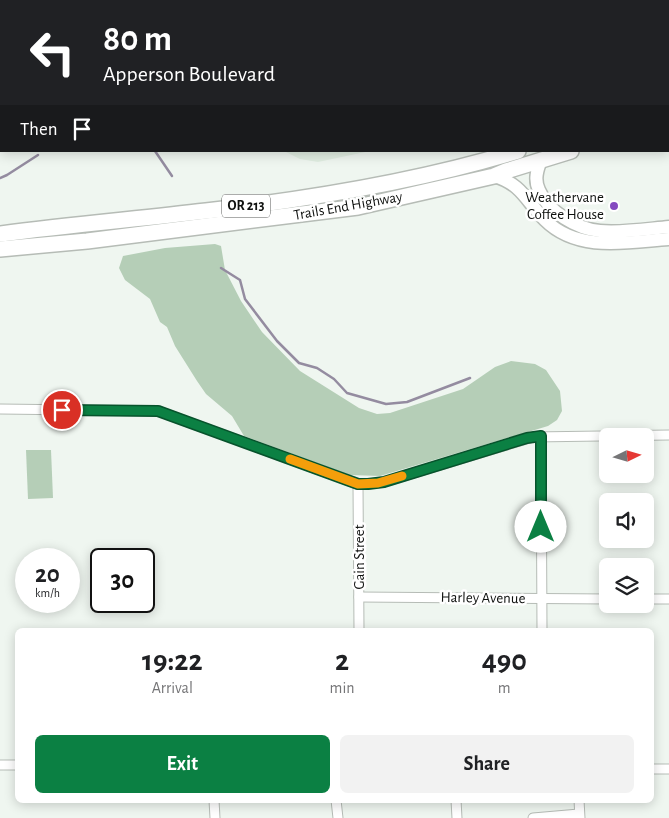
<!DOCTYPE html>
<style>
body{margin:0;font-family:"Alegreya Sans",sans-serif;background:#f2f2f2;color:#202124;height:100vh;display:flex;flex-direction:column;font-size:19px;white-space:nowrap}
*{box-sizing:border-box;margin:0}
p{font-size:16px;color:#757577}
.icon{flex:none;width:28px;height:28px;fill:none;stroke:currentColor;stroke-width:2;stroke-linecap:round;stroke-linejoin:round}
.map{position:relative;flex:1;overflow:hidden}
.drawer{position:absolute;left:15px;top:628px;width:639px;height:175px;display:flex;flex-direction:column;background:#fff;border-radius:8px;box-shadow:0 2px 12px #0003}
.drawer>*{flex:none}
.hud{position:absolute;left:0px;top:0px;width:670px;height:152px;box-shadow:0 2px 12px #0003;background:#202124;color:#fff;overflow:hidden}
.needle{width:32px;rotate:85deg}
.controls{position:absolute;left:599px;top:428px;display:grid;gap:10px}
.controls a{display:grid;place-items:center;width:55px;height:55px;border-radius:8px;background:#fff;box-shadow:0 2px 12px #0003;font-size:25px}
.speed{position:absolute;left:15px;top:548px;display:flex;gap:10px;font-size:25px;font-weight:700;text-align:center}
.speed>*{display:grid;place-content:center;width:65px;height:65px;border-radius:50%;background:#fff;box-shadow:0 2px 12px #0003;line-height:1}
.speed small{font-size:12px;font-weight:400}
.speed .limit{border:2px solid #111;border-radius:8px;background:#fff;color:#111}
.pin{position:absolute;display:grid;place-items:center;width:42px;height:42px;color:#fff;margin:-21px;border:2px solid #fff;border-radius:50%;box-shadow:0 1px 5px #0007}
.me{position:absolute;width:55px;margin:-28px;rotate:0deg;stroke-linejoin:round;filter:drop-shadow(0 0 4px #0008)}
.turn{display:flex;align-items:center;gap:18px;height:105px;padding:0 20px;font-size:22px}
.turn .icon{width:65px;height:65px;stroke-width:2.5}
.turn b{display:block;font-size:35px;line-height:42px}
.then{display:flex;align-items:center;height:48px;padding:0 20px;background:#0003;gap:10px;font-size:19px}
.eta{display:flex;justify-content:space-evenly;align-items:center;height:85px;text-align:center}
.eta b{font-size:30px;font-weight:600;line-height:35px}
.action{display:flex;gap:10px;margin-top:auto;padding:10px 20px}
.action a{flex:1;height:58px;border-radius:8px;background:#0b8043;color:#fff;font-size:20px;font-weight:600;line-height:58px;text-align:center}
.action a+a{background:#f2f2f2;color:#202124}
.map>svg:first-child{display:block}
</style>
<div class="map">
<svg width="669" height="818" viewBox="0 0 669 818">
<rect width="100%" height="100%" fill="#eff6f0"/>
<g fill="#e0ede1">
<path d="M 107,0 L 406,0 L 407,1 L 107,1 Z"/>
<path d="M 284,151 L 370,151 L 318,162 L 300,159 Z"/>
</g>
<g fill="#b5ceb7">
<path d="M 0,0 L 101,0 L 1,1 L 1,57 Z"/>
<path d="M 215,244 L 221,246 L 225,270 L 241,301 L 262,332 L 300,371 L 359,408 L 377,414 L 390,413 L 463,389 L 495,367 L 511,361 L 535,364 L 546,370 L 560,391 L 562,411 L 557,420 L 548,426 L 380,476 L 350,475 L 244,436 L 232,416 L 206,394 L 197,381 L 175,346 L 167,327 L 160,322 L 150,299 L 125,280 L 119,268 L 123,256 L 165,248 Z"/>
<path d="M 26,450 L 51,450 L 53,498 L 28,499 Z"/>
</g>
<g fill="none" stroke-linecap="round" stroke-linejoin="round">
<g stroke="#948ca0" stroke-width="2.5">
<path d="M 155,151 L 172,176"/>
<path d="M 0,178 L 7,175 L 38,155"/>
<path d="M 221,268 L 240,280 L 245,299 L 277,341 L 299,363 L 317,368 L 334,379 L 347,393 L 386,404 L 407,402 L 470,378"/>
</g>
<g stroke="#b6bcb6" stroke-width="11">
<g id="minor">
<path d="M 0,409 L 158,411 L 358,484 L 368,484 L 384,482 L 533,437 L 669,435"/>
<path d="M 541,436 L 542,630"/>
<path d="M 358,484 L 359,630"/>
<path d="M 359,597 L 608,599"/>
<path d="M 645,599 L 669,599"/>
<path d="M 0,765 L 18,765"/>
<path d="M 651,769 L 669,769"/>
<path d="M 214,800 L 215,818"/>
<path d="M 336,800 L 338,818"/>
<path d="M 456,800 L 457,818"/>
<path d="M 579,800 L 580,818"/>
<path d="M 533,818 L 579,814"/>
</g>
</g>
<g stroke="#b6bcb6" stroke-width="15">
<g id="secondary">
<path d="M 476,0 L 481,1"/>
<path d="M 541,160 C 537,170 534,180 539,190 C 548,212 577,229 600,231 C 622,233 647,229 669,227"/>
<path d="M 494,176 C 522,184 526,201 545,220 C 578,253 628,242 669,239"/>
</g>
</g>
<g stroke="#b6bcb6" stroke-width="18">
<g id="trunk">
<path d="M 0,234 C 69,225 138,219 206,211 C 311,199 417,182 518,151"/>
<path d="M 0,249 L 87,241 L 358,207 L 494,176 L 506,171 L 571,151"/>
</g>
</g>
<use href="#minor" stroke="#fff" stroke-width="9"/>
<use href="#secondary" stroke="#fff" stroke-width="12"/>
<use href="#trunk" stroke="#fff" stroke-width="15"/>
</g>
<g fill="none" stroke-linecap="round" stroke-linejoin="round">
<g stroke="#07532c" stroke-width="12">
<path id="route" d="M 62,410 L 158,411 L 358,484 L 368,484 L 384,482 L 527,438 L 541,436 L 541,527"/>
</g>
<use href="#route" stroke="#0b8043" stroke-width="9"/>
<path stroke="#f59e0b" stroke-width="9" d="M 290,459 L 358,484 L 378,483 L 402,476"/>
</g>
<circle fill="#854ac0" stroke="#fff" stroke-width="2" cx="614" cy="206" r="5"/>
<g text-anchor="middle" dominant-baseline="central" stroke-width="5" stroke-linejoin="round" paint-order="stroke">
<rect fill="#fff" stroke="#575857" stroke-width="1" x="222" y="194.5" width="48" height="23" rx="4"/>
<g font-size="14" font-weight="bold" fill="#0f110f">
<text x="246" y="206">OR 213</text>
</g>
<g font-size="15" fill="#0f110f" stroke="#fff" text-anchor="end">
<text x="604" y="197">Weathervane<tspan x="604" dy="17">Coffee House</tspan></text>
</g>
<g font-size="15" fill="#0f110f" stroke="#fff">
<text transform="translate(348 206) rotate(-10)">Trails End Highway</text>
<text transform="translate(359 557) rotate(-90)">Gain Street</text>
<text transform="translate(483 598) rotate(1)">Harley Avenue</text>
</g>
</g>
</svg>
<div class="controls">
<a><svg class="needle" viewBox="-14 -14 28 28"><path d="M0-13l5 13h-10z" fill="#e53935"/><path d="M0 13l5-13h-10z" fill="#757577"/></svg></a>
<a><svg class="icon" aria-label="sound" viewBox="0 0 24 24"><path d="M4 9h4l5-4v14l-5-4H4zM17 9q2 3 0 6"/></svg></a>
<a><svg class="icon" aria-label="layers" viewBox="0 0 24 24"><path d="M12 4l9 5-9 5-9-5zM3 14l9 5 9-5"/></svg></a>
</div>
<div class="speed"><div>20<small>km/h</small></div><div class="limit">30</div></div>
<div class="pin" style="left:62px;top:410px;background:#d93025"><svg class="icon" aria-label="arrive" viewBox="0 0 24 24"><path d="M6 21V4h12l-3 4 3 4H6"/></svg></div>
<svg class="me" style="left:541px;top:527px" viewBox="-20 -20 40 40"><circle r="19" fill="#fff"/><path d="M0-13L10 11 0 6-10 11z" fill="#0b8043"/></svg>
<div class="hud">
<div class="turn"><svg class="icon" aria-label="left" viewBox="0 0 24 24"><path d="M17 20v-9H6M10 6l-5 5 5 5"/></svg><div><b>80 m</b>Apperson Boulevard</div></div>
<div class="then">Then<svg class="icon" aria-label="arrive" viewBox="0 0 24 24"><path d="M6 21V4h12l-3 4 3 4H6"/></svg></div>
</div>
<section class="drawer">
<div class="eta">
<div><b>19:22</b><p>Arrival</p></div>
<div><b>2</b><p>min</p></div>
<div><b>490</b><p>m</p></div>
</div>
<div class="action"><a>Exit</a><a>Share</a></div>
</section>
</div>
